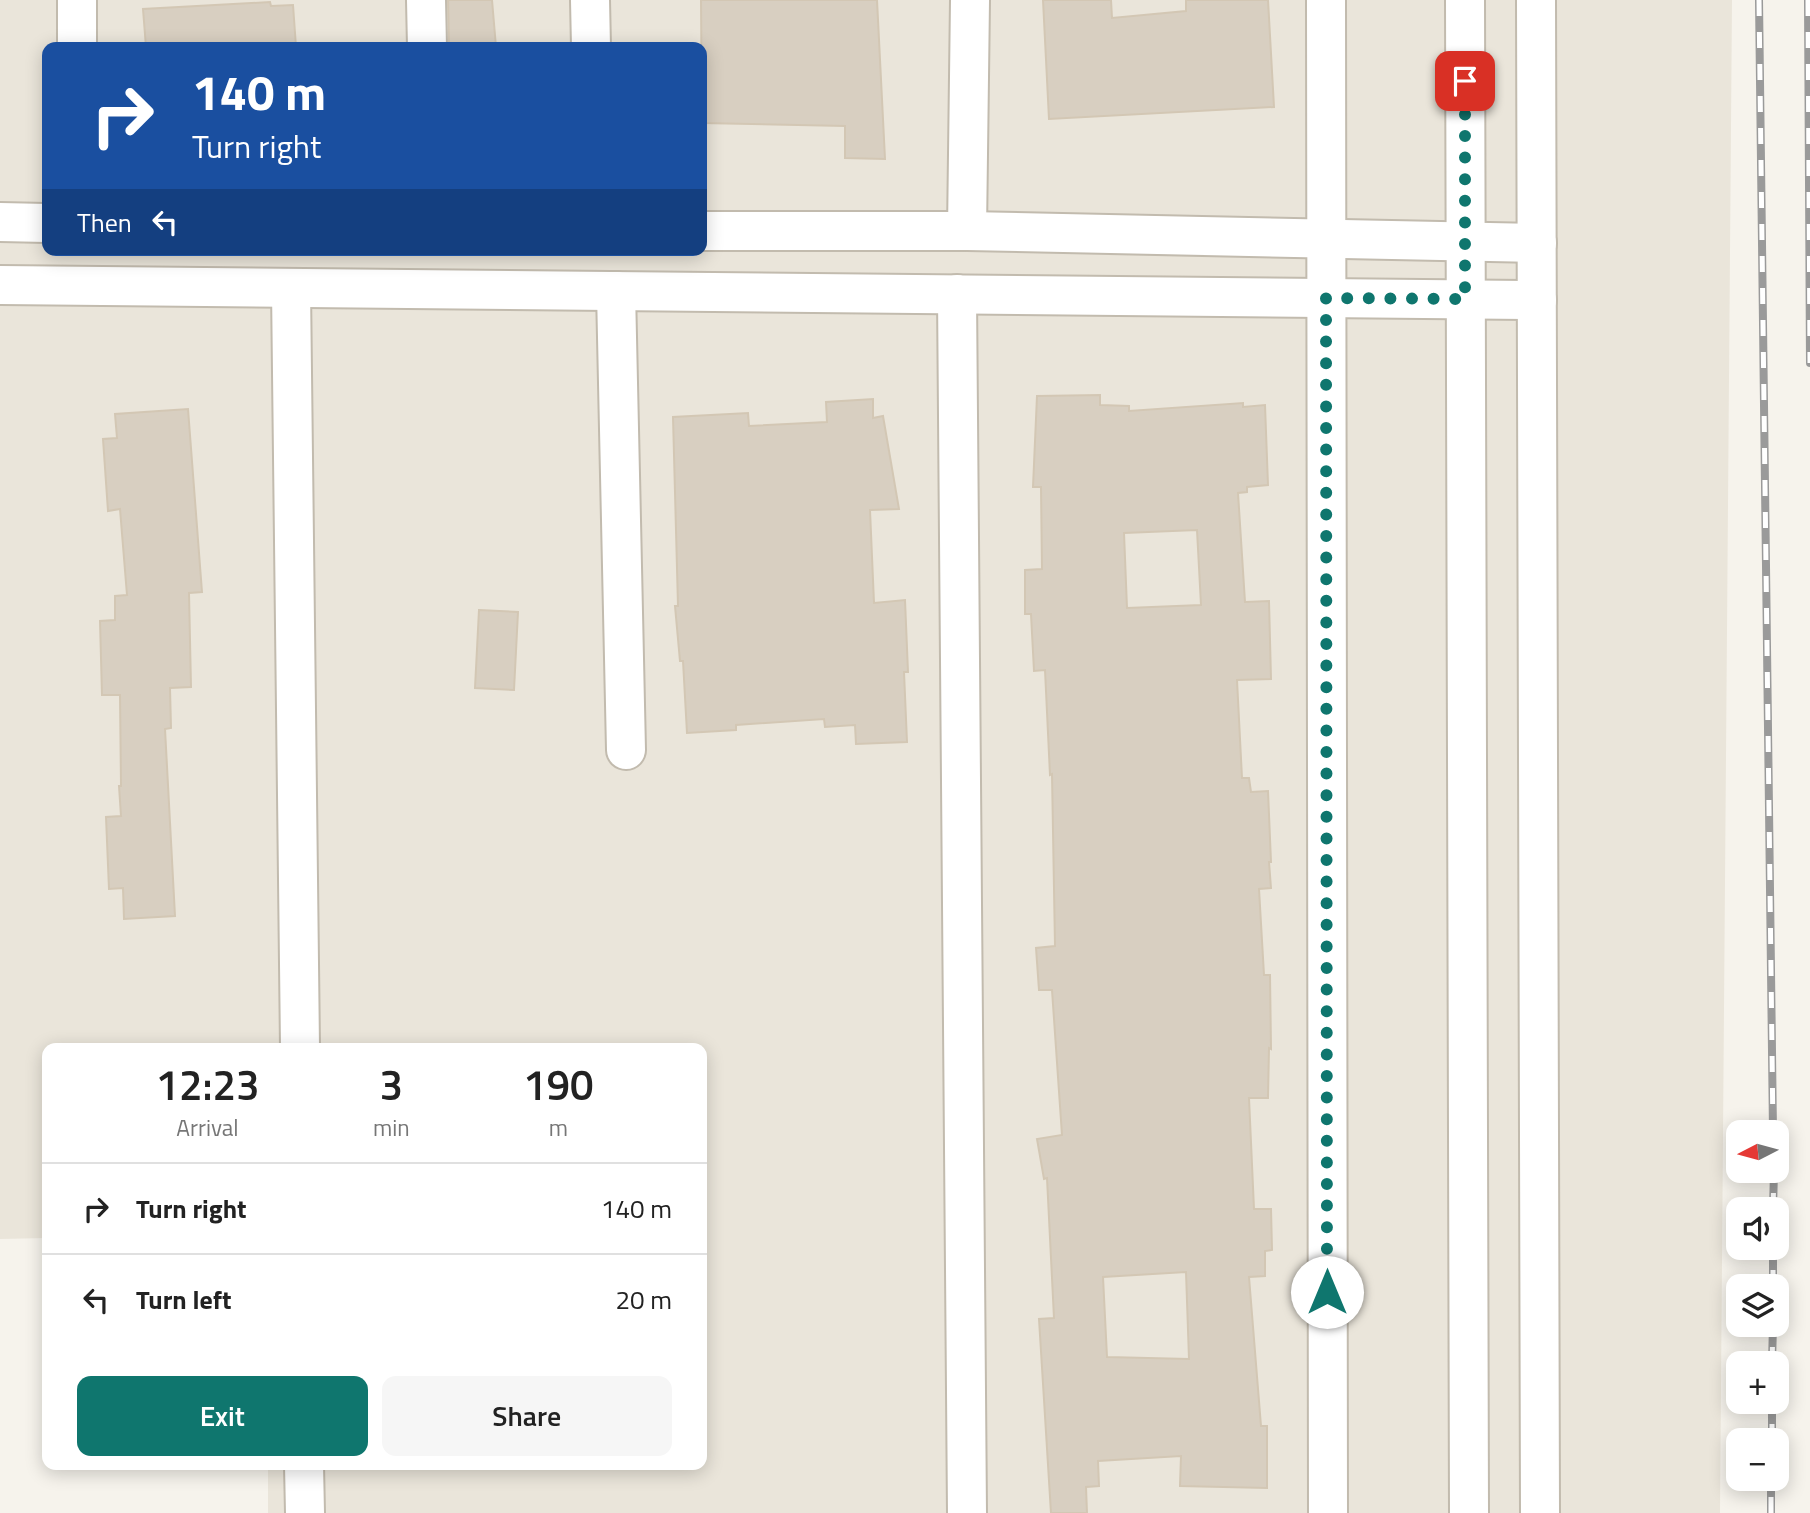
<!DOCTYPE html>
<meta charset="utf-8">
<style>
body{margin:0;font-family:"Titillium Web",sans-serif;background:#f6f6f6;color:#222;height:100vh;display:flex;flex-direction:column;font-size:26px;white-space:nowrap}
*{box-sizing:border-box;margin:0}
p{font-size:23px;color:#767676}
.icon{flex:none;width:38px;height:38px;fill:none;stroke:currentColor;stroke-width:2;stroke-linecap:round;stroke-linejoin:round}
.map{position:relative;flex:1;overflow:hidden}
.details{position:absolute;left:42px;top:1043px;width:665px;height:427px;display:flex;flex-direction:column;background:#fff;border-radius:14px;box-shadow:0 4px 18px #0003}
.details>*{flex:none}
.top-card{position:absolute;left:42px;top:42px;width:665px;height:214px;border-radius:14px;box-shadow:0 4px 18px #0003;background:#1a4fa0;color:#fff;overflow:hidden}
.needle{width:46px;rotate:264deg}
.controls{position:absolute;left:1726px;top:1120px;display:grid;gap:14px}
.controls a{display:grid;place-items:center;width:63px;height:63px;border-radius:14px;background:#fff;box-shadow:0 4px 18px #0003;font-size:35px}
.pin{position:absolute;display:grid;place-items:center;width:60px;height:60px;color:#fff;margin:-30px;border-radius:14px;box-shadow:0 4px 10px #0006}
.me{position:absolute;width:77px;margin:-38px;rotate:0deg;stroke-linejoin:round;filter:drop-shadow(0 0 5px #0008)}
.turn{display:flex;align-items:center;gap:24px;height:147px;padding:0 35px;font-size:32px}
.turn .icon{width:91px;height:91px;stroke-width:2.5}
.turn b{display:block;font-size:49px;line-height:60px}
.then{display:flex;align-items:center;height:66px;padding:0 35px;background:#0003;gap:14px;font-size:26px}
.eta{display:flex;justify-content:space-evenly;align-items:center;height:119px;text-align:center}
.eta b{font-size:42px;font-weight:600;line-height:49px}
.primary-button{display:flex;gap:14px;margin-top:auto;padding:14px 35px}
.primary-button a{flex:1;height:80px;border-radius:14px;background:#0f766e;color:#fff;font-size:28px;font-weight:600;line-height:80px;text-align:center}
.primary-button a+a{background:#f6f6f6;color:#222}
ul{padding:0;list-style:none}
li{display:flex;align-items:center;gap:21px;height:91px;padding:0 35px;border-top:2px solid #e0e0e0}
li div{flex:1}
li b{display:block;font-size:26px}
li em{font-style:normal}
.map>svg:first-child{display:block}
</style>
<div class="map">
<svg width="1810" height="1513" viewBox="0 0 1810 1513">
<rect width="100%" height="100%" fill="#f6f3ec"/>
<path fill="#eae5da" fill-rule="evenodd" d="M 0,0 L 1732,0 L 1720,1513 L 268,1513 L 268,1465 L 702,1465 L 702,1048 L 47,1048 L 47,1238 L 0,1239 ZM 47,47 L 702,47 L 702,250 L 47,250 Z"/>
<g fill="#d8cfc1" stroke="#d3c7b4" stroke-width="2" fill-rule="evenodd">
<path d="M 448,0 L 492,0 L 496,47 L 449,47 Z"/>
<path d="M 701,0 L 877,0 L 885,159 L 845,158 L 845,126 L 702,123 Z"/>
<path d="M 1043,0 L 1111,0 L 1112,18 L 1186,11 L 1186,0 L 1268,0 L 1274,107 L 1049,119 Z"/>
<path d="M 270,2 L 271,6 L 293,5 L 296,47 L 146,47 L 143,9 Z"/>
<path d="M 1100,395 L 1100,405 L 1129,406 L 1129,411 L 1243,403 L 1243,407 L 1265,405 L 1268,485 L 1247,487 L 1247,492 L 1238,493 L 1245,602 L 1269,601 L 1271,679 L 1237,680 L 1242,778 L 1249,778 L 1251,792 L 1268,791 L 1271,862 L 1269,862 L 1271,888 L 1259,889 L 1264,975 L 1270,975 L 1271,1049 L 1269,1048 L 1268,1098 L 1249,1098 L 1254,1209 L 1271,1209 L 1272,1250 L 1265,1251 L 1265,1276 L 1249,1277 L 1261,1426 L 1267,1426 L 1267,1488 L 1180,1486 L 1181,1456 L 1098,1461 L 1099,1486 L 1086,1487 L 1087,1513 L 1051,1513 L 1039,1319 L 1054,1318 L 1047,1178 L 1044,1179 L 1037,1139 L 1062,1135 L 1052,990 L 1039,990 L 1036,948 L 1055,946 L 1052,774 L 1050,775 L 1045,670 L 1034,671 L 1031,614 L 1025,614 L 1025,570 L 1042,569 L 1041,487 L 1033,487 L 1037,396 ZM 1197,530 L 1201,605 L 1127,608 L 1124,533 ZM 1186,1272 L 1189,1359 L 1107,1357 L 1103,1277 Z"/>
<path d="M 873,399 L 873,418 L 883,416 L 899,509 L 870,510 L 874,603 L 905,600 L 908,672 L 904,672 L 907,742 L 856,744 L 855,725 L 825,727 L 824,719 L 736,725 L 736,730 L 687,733 L 683,661 L 680,661 L 675,606 L 678,606 L 673,417 L 748,413 L 749,426 L 827,422 L 826,402 Z"/>
<path d="M 188,409 L 202,592 L 189,593 L 191,687 L 170,688 L 171,728 L 165,729 L 175,916 L 124,919 L 123,888 L 109,889 L 106,817 L 121,816 L 119,786 L 121,786 L 120,695 L 102,695 L 100,621 L 115,620 L 115,596 L 127,595 L 120,509 L 108,511 L 103,439 L 117,438 L 115,414 Z"/>
<path d="M 479,610 L 518,612 L 514,690 L 475,688 Z"/>
</g>
<g fill="none" stroke-linecap="round" stroke-linejoin="round">
<g stroke="#c2bbae" stroke-width="42">
<g id="minor">
<path d="M 77,0 L 77,47"/>
<path d="M 426,0 L 427,47"/>
<path d="M 590,0 L 591,47"/>
<path d="M 1326,0 L 1328,1513"/>
<path d="M 1465,0 L 1469,1513"/>
<path d="M 1536,0 L 1540,1513"/>
<path d="M 0,222 L 47,223"/>
<path d="M 702,231 L 967,231 L 1537,243"/>
<path d="M 967,231 L 970,0"/>
<path d="M 0,285 L 1537,300"/>
<path d="M 291,288 L 300,1048"/>
<path d="M 616,291 L 626,750"/>
<path d="M 957,294 L 967,1513"/>
<path d="M 304,1465 L 305,1513"/>
</g>
</g>
<use href="#minor" stroke="#fff" stroke-width="38"/>
<g stroke="#9a9a9a" stroke-width="8">
<g id="rail">
<path d="M 1759,0 L 1773,1132"/>
<path d="M 1808,0 L 1810,363"/>
<path d="M 1773,1209 L 1774,1171"/>
<path d="M 1773,1286 L 1773,1248"/>
<path d="M 1772,1363 L 1773,1325"/>
<path d="M 1772,1440 L 1772,1402"/>
<path d="M 1771,1513 L 1771,1479"/>
</g>
</g>
<use href="#rail" stroke="#fff" stroke-width="5" stroke-dasharray="16" stroke-linecap="butt"/>
</g>
<g fill="none" stroke-linecap="round" stroke-linejoin="round">
<path stroke="#0f766e" stroke-width="12" stroke-dasharray="0 21.6" d="M 1327,1292 L 1326,298 L 1465,299 L 1465,81"/>
</g>
</svg>
<div class="controls">
<a><svg class="needle" viewBox="-14 -14 28 28"><path d="M0-13l5 13h-10z" fill="#e53935"/><path d="M0 13l5-13h-10z" fill="#767676"/></svg></a>
<a><svg class="icon" aria-label="sound" viewBox="0 0 24 24"><path d="M4 9h4l5-4v14l-5-4H4zM17 9q2 3 0 6"/></svg></a>
<a><svg class="icon" aria-label="layers" viewBox="0 0 24 24"><path d="M12 4l9 5-9 5-9-5zM3 14l9 5 9-5"/></svg></a>
<a>+</a>
<a>−</a>
</div>
<div class="pin" style="left:1465px;top:81px;background:#d93025"><svg class="icon" aria-label="arrive" viewBox="0 0 24 24"><path d="M6 21V4h12l-3 4 3 4H6"/></svg></div>
<svg class="me" style="left:1327px;top:1292px" viewBox="-20 -20 40 40"><circle r="19" fill="#fff"/><path d="M0-13L10 11 0 6-10 11z" fill="#0f766e"/></svg>
<div class="top-card">
<div class="turn"><svg class="icon" aria-label="right" viewBox="0 0 24 24"><path d="M7 20v-9h11M14 6l5 5-5 5"/></svg><div><b>140 m</b>Turn right</div></div>
<div class="then">Then<svg class="icon" aria-label="left" viewBox="0 0 24 24"><path d="M17 20v-9H6M10 6l-5 5 5 5"/></svg></div>
</div>
<section class="details">
<div class="eta">
<div><b>12:23</b><p>Arrival</p></div>
<div><b>3</b><p>min</p></div>
<div><b>190</b><p>m</p></div>
</div>
<ul>
<li><svg class="icon" aria-label="right" viewBox="0 0 24 24"><path d="M7 20v-9h11M14 6l5 5-5 5"/></svg><div><b>Turn right</b></div><em>140 m</em></li>
<li><svg class="icon" aria-label="left" viewBox="0 0 24 24"><path d="M17 20v-9H6M10 6l-5 5 5 5"/></svg><div><b>Turn left</b></div><em>20 m</em></li>
</ul>
<div class="primary-button"><a>Exit</a><a>Share</a></div>
</section>
</div>
